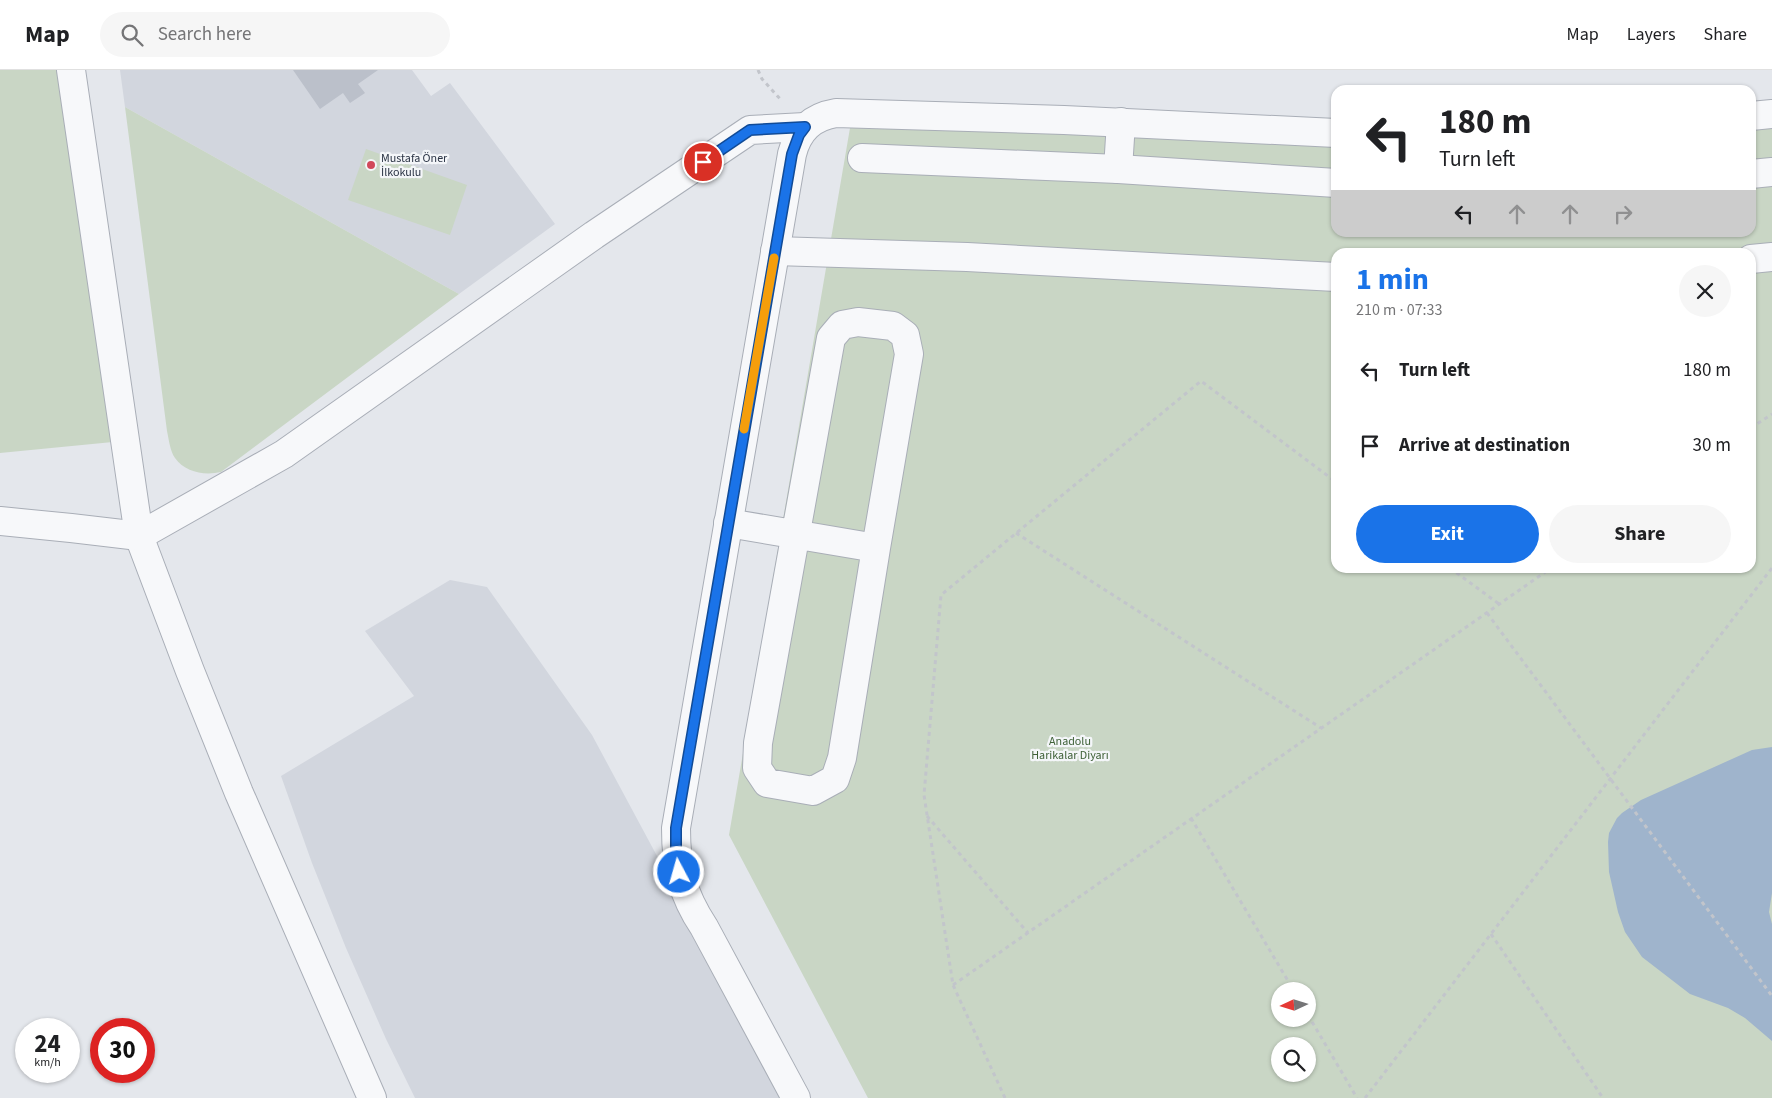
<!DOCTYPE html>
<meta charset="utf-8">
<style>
body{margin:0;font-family:"Source Sans 3",sans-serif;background:#f6f6f6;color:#202124;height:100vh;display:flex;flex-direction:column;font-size:19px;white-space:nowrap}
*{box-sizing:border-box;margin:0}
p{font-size:16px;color:#757577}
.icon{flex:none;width:28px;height:28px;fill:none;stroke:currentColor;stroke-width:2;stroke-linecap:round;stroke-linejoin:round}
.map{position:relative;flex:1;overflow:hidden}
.sheet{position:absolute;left:1331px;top:178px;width:425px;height:325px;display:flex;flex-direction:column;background:#fff;border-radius:15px;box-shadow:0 1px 4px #0004}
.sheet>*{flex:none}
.banner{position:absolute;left:1331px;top:15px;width:425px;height:152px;border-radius:15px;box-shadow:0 1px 4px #0004;background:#fff;color:#202124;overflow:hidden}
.needle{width:32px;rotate:266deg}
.fabs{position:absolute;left:1271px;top:912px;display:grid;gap:10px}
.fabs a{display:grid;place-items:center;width:45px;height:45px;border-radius:50%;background:#fff;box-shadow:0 1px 4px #0004;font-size:25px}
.speed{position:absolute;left:15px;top:948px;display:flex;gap:10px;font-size:25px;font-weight:700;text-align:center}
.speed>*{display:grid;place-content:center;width:65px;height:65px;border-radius:50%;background:#fff;box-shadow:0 1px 4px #0004;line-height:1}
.speed small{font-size:12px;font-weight:400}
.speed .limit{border:8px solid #d22;background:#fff;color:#111}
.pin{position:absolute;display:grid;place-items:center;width:42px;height:42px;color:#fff;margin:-21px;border:2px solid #fff;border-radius:50%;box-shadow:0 1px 5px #0007}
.me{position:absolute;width:55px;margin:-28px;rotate:354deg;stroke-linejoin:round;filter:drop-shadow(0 0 4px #0008)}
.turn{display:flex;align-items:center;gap:18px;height:105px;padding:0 25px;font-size:22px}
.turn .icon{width:65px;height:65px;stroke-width:2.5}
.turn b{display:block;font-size:35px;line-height:42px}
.lanes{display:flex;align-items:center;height:48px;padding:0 25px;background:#0003;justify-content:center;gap:25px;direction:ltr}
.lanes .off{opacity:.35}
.round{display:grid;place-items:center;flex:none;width:52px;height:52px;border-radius:26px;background:#f6f6f6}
.overview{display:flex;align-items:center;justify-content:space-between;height:85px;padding:0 25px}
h1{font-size:30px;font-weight:700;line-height:38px;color:#1a73e8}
.action{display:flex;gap:10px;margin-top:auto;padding:10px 25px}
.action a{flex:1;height:58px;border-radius:30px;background:#1a73e8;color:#fff;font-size:20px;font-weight:700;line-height:58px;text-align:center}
.action a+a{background:#f6f6f6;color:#202124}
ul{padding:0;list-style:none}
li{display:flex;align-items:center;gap:15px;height:75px;padding:0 25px}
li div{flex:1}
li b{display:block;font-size:19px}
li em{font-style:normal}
header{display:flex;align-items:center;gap:30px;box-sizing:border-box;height:70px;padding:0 25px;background:#fff;border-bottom:1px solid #e0e0e0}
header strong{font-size:24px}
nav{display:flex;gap:28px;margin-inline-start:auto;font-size:18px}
.search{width:350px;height:45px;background:#f6f6f6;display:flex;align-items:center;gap:12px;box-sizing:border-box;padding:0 18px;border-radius:28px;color:#757577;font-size:19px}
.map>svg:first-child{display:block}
</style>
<header>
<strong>Map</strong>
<div class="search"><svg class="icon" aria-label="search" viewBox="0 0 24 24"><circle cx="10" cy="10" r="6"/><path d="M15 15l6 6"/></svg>Search here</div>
<nav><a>Map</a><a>Layers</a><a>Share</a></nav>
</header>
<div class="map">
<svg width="1772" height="1028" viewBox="0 0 1772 1028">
<rect width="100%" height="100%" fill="#e4e7ec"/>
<g fill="#d2d6de">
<path d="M 120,0 L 412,0 L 431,26 L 450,13 L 555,154 L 459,224 L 125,37 Z"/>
<path d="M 450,510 L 487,517 L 592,665 L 700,866 L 781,1028 L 415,1028 L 386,969 L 346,878 L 312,793 L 281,706 L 414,626 L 365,561 Z"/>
</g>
<g fill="#c9d6c5" fill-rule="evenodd">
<path d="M 0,0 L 73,0 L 123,371 L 0,383 Z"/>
<path d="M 125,37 L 459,224 L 221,402 C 204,406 185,402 175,388 C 170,381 169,370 167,361 Z"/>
<path d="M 1772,56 L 1772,1028 L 868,1028 L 729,765 L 850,58 L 1067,61 L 1336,74 L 1336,162 L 1751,162 L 1751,58 ZM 1336,182 L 1751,182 L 1751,498 L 1336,498 ZM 1280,921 L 1308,921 L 1308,949 L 1280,949 ZM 1280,976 L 1308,976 L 1308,1004 L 1280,1004 Z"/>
<path d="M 366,79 L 467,115 L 450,165 L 348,130 Z"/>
</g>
<path fill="#9fb4cc" d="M 1772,677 L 1772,823 L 1769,842 L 1772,854 L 1772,971 L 1745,948 L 1728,938 L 1690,924 L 1642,887 L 1625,862 L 1618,842 L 1609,802 L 1608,772 L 1609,763 L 1617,748 L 1622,743 L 1641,730 L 1752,680 Z"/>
<path fill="#bbc0ca" d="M 293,0 L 378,0 L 358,14 L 365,23 L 350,33 L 343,23 L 320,39 Z"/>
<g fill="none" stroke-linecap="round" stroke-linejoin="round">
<g stroke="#a9aeb7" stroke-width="30">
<g id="minor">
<path d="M 71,0 L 139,466 L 190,601 L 239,723 L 372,1028"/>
<path d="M 1751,46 L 1772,44"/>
<path d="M 862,88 L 1118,99 L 1336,113"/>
<path d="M 1118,99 L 1121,52"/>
<path d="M 1751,104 L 1772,102"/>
<path d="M 775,181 L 967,187 L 1336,207"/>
<path d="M 1751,189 L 1772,187"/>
<path d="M 0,451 L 71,458 L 139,466 L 284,384 L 594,165 L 750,60 L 805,57"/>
<path d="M 728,453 L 876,478 L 842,688 L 835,709 L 813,721 L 767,713 L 757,698 L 758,673 L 831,268 L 842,255 L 858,252 L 893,256 L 905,265 L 909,284 L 876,478"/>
<path d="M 796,1028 L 704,857 C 682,824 676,797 676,758 L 792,84 C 798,60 812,47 836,43 L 1064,50 L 1336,63"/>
</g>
</g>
<g stroke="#c2c5cb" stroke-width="3" stroke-dasharray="4 4" stroke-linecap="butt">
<path d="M 758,0 L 762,9 L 782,31"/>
<path d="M 1751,358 L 1772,344"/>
<path d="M 1016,463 L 1321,658"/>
<path d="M 1450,498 L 1499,534"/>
<path d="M 1487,543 L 1772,926"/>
<path d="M 927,746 L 1028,863"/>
<path d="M 1191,748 L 1294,921"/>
<path d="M 1491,864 L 1603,1028"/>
<path d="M 953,915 L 1551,498"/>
<path d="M 1308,945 L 1357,1028"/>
<path d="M 1005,1028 L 953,915 L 924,725 L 941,525 L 1201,311 L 1336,412"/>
<path d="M 1365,1028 L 1772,498"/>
</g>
<use href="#minor" stroke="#f7f8fa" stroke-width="28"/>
</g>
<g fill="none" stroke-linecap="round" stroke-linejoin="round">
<g stroke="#114b97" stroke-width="12">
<path id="route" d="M 679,802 L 676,782 L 676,758 L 792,84 L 799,65 L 805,57 L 750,60 L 703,92"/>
</g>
<use href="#route" stroke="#1a73e8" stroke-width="9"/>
<path stroke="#f59e0b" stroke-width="9" d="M 744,359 L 774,188"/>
</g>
<circle fill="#d1495b" stroke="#f4f6f9" stroke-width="2" cx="371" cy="95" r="5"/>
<g text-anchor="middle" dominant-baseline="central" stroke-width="4.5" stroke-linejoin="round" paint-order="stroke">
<g font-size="12" fill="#2b3445" stroke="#f4f6f9" text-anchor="start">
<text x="381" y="88">Mustafa Öner<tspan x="381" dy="14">İlkokulu</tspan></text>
</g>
<g font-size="12" fill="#3f6138" stroke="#f4f6f9">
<text x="1070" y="671">Anadolu<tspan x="1070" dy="14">Harikalar Diyarı</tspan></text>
</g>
</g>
</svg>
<div class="fabs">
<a><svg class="needle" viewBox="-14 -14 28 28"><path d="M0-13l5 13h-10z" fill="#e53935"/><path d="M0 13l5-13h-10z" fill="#757577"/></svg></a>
<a><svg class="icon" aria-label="search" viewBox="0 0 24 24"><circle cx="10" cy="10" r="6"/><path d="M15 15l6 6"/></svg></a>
</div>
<div class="speed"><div>24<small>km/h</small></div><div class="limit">30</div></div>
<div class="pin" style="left:703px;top:92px;background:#d93025"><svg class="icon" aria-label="arrive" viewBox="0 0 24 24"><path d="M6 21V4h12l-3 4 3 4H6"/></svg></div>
<svg class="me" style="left:679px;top:802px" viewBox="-20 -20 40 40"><circle r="17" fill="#1a73e8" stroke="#fff" stroke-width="3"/><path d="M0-11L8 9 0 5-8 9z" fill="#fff"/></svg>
<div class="banner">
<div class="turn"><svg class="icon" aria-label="left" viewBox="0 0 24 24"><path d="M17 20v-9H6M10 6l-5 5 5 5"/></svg><div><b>180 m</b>Turn left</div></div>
<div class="lanes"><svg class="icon" aria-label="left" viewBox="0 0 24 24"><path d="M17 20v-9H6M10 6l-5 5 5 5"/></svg><svg class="icon off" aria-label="ahead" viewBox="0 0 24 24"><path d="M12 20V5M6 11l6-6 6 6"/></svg><svg class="icon off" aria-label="ahead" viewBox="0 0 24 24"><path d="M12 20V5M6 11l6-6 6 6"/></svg><svg class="icon off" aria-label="right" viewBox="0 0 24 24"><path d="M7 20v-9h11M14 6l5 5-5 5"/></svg></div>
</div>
<section class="sheet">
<div class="overview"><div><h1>1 min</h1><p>210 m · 07:33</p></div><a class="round"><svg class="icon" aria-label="close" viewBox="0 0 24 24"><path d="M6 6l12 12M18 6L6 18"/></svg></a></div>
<ul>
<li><svg class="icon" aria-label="left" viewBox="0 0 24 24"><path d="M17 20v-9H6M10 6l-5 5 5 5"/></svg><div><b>Turn left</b></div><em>180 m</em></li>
<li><svg class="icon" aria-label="arrive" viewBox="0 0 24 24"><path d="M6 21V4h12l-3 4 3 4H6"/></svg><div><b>Arrive at destination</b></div><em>30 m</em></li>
</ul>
<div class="action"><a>Exit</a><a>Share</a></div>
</section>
</div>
